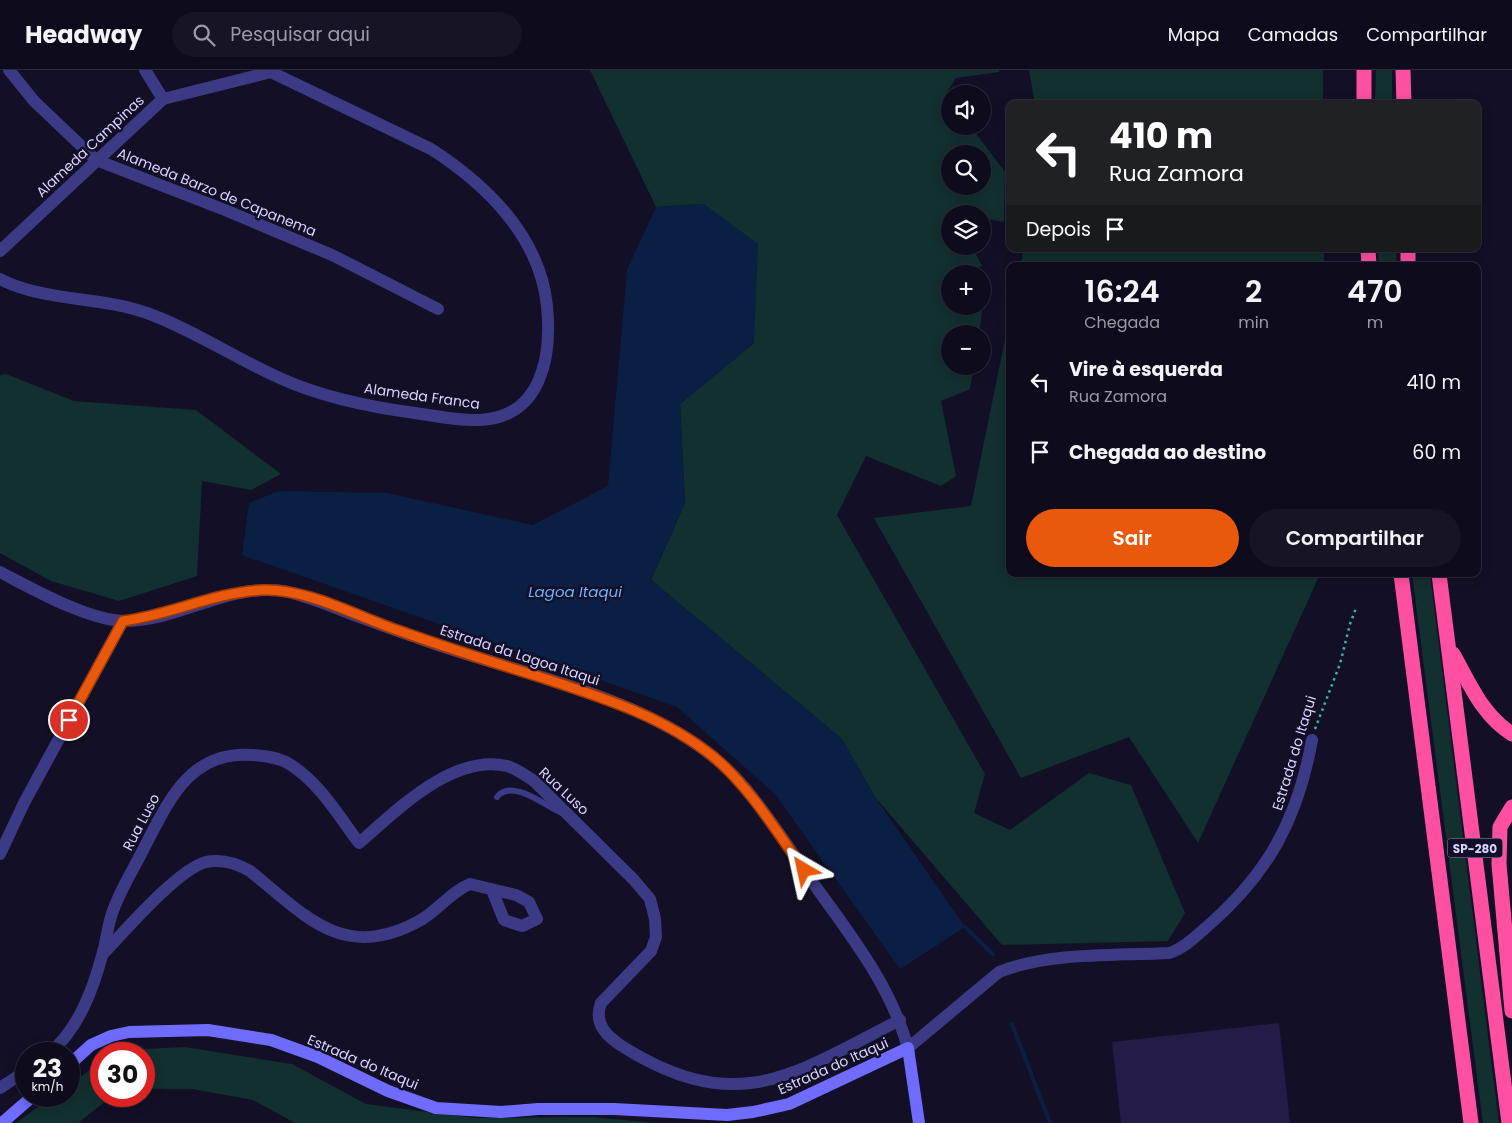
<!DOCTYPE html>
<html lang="pt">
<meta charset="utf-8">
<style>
body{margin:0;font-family:Poppins,sans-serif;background:#171425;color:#f1f3f6;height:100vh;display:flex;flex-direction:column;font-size:19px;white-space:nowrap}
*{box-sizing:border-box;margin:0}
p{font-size:16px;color:#9b9ba3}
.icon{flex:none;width:28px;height:28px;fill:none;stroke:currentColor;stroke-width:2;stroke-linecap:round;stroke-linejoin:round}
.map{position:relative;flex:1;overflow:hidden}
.panel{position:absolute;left:1006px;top:192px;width:475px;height:315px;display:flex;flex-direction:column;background:#0e0b1c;border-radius:10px;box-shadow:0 2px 12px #0003,0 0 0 1px #2e2b3b}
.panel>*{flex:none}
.banner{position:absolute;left:1006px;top:30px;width:475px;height:152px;border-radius:10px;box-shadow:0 2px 12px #0003,0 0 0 1px #2e2b3b;background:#202124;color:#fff;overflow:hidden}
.fabs{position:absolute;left:941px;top:15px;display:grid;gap:10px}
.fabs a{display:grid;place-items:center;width:50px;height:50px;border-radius:50%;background:#0e0b1c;box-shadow:0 2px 12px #0003,0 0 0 1px #2e2b3b;font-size:25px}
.speed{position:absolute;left:15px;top:972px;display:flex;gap:10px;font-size:25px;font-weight:700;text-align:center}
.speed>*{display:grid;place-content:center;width:65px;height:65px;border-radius:50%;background:#0e0b1c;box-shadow:0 2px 12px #0003,0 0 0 1px #2e2b3b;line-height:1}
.speed small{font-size:12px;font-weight:400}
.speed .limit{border:8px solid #d22;background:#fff;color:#111}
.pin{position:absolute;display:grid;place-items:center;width:42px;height:42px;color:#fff;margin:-21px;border:2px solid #fff;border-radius:50%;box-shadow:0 1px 5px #0007}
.me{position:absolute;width:55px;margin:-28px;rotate:324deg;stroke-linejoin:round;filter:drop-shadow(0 0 4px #0008)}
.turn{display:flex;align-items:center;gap:18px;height:105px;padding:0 20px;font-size:22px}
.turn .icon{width:65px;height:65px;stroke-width:2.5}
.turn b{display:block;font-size:35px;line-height:42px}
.then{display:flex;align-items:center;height:48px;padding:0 20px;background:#0003;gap:10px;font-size:19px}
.eta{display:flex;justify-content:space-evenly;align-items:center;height:85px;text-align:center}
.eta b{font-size:30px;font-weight:600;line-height:35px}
.primary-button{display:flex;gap:10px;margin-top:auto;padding:10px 20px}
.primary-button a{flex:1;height:58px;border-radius:30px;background:#ea580c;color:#fff;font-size:20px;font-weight:600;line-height:58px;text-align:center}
.primary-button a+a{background:#171425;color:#f1f3f6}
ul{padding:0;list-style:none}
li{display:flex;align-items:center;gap:15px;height:70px;padding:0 20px}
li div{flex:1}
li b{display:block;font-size:19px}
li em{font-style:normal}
header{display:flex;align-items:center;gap:30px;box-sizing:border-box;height:70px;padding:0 25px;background:#0e0b1c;border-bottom:1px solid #2e2b3b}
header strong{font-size:24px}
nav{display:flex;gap:28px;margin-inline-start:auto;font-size:18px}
.search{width:350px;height:45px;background:#171425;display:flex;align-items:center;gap:12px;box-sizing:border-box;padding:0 18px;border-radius:28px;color:#9b9ba3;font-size:19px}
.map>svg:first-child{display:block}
</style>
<header>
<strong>Headway</strong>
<div class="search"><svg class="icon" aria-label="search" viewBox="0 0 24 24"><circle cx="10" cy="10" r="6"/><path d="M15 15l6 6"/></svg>Pesquisar aqui</div>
<nav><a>Mapa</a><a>Camadas</a><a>Compartilhar</a></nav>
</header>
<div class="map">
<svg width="1512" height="1053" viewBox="0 0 1512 1053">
<rect width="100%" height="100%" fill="#130f26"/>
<g fill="#12302f" fill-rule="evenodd">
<path d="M 590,0 L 999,0 L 999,2 L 956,8 L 946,24 L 950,30 L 950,56 L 970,56 L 1005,102 L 1004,152 L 983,148 L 982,144 L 950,144 L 950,176 L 972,176 L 982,196 L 960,204 L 950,204 L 950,236 L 973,236 L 982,242 L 979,264 L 950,264 L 950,296 L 974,296 L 970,319 L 941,331 L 956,406 L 941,416 L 866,386 L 837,445 L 985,704 L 974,743 L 1010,760 L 1089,703 L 1131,715 L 1185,843 L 1168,871 L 1002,875 L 875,727 L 842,669 L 651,510 L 685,433 L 680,334 L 754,273 L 704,134 L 656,137 ZM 950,84 L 982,84 L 982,116 L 950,116 Z"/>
<path d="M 1029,0 L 1323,0 L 1323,34 L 1035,34 Z"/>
<path d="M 1376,0 L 1392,0 L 1392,34 L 1375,34 Z"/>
<path d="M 1024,179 L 1324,179 L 1324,196 L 1020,196 Z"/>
<path d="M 1378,179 L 1396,179 L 1397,196 L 1379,196 Z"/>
<path d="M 1010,245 L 1010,504 L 1320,504 L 1198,773 L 1129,667 L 1021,708 L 874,448 L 971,436 Z"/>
<path d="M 6,304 L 74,331 L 196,340 L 281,404 L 251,420 L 202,411 L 197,506 L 119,531 L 51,511 L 0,483 L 0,305 Z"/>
<path d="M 1412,504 L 1430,504 L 1499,1053 L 1483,1053 Z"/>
<path d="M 184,977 L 292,994 L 366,1034 L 475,1048 L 590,1047 L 658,1053 L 295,1053 L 253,1030 L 192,1019 L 144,1019 L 144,984 L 126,984 L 145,979 Z"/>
<path d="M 101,992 L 101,1026 L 112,1026 L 78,1053 L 16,1053 L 53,1026 L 69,1026 L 69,1015 Z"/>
</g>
<path fill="#0a1f44" d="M 704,134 L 758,174 L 754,273 L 680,334 L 685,433 L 651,510 L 842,669 L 875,727 L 965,857 L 900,899 L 775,724 L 677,637 L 242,485 L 249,433 L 279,421 L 387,423 L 533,455 L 608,416 L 627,200 L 656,137 Z"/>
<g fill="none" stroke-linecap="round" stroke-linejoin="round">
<g stroke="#0a1f44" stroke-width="4">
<path d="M 965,857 L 993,884"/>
<path d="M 1012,954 L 1050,1053"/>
</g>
</g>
<path fill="#241b47" d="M 1279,953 L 1290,1053 L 1121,1053 L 1112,972 Z"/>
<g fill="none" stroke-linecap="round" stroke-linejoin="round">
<path stroke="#2fb8b0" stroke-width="2.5" stroke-dasharray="2.5 4" stroke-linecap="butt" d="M 1315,659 L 1340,594 L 1350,554 L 1356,538"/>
<path stroke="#3d3a85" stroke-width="6" d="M 497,727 C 512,708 545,736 562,743"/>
<g stroke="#3d3a85" stroke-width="12">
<path d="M 9,0 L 34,31 L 96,90 L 225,140 L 332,185 L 438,239"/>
<path d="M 145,0 L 163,29"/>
<path d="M 0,181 L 163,29 L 271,2"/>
<path d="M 0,209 C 45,232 100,226 147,243 C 194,260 236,289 282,309 C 324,328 370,337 415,343 C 436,346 459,351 480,350 C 542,347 552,286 547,236 C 540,167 487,115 431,79 L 271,2"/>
<path d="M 0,502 C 33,519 87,550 124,551 C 179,551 228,513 283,521 C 311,526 336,539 362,548 C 388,558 415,567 441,576 C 542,610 676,634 746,719 C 773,752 796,789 821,824 C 856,872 892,920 908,978 L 999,902 C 1049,882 1115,886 1169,883 C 1185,878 1197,865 1210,854 C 1269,802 1298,748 1312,670"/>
<path d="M 0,784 L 24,733 L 123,551"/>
<path d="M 103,884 C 124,862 178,799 206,792 C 221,789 236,793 250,801 C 307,847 344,893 421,850 C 438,840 452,821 470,814 L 516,825 L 529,832 L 537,849 L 522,856 L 504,850 L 492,820"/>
<path d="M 49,984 C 79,958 93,920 103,882 C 107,868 108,852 114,838 C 122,817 134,798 144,778 C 169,730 190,680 253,685 C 265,686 275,687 286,692 C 318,710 338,745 359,773 C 396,741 453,683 507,696 C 517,699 525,705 534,711 L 634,810 L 650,829 L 655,849 L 656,867 L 651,881 L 601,933 C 593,954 607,967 625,978 C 739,1048 794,1004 900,950"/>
<path d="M 0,1018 L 26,1001"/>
</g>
<g stroke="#6f6bff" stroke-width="12">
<path d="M 69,995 L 91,975 L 111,966 L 129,962 L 208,960 L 271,970 L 318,987 L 388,1021 L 436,1038 L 501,1042 L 538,1039 L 614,1039 L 727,1045 L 753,1042 L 789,1034 L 908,978 L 919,1053"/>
<path d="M 2,1053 L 33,1026"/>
</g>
<g stroke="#ff4fa3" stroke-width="15">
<path d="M 1403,0 L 1404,34"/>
<path d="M 1364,34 L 1364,0"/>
<path d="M 1368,179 L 1369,196"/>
<path d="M 1408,179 L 1408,196"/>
<path d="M 1401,504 L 1471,1053"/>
<path d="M 1439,504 L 1509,1053"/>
<path d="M 1453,584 C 1470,614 1482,645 1512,664"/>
<path d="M 1512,737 L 1500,757 L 1499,794 L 1512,941"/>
</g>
</g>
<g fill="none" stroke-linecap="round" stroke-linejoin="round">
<g stroke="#983908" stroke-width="12">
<path id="route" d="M 69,650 L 123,551 C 170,545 215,522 263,520 C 307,518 358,547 400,561 C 447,578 495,593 543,608 C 604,628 665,647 715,688 C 751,719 777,762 804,800"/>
</g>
<use href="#route" stroke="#ea580c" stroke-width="9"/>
</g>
<g text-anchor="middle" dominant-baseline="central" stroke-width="5" stroke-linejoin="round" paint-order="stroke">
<rect fill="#130f26" stroke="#9e99be" stroke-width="1" x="1447.5" y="768.5" width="55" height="19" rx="4"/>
<g font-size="12" font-weight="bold" fill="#d9d4ff">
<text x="1475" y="778">SP-280</text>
</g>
<g font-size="14" fill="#d9d4ff" stroke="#130f26">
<text transform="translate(90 76) rotate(-43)">Alameda Campinas</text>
<text transform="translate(217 122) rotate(22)">Alameda Barzo de Capanema</text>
<text transform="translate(422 326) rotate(8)">Alameda Franca</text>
<text transform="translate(520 585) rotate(18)">Estrada da Lagoa Itaqui</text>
<text transform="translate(1294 683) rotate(-73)">Estrada do Itaqui</text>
<text transform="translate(564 721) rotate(43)">Rua Luso</text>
<text transform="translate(141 752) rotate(-62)">Rua Luso</text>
<text transform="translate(363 992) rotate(23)">Estrada do Itaqui</text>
<text transform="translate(833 996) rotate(-24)">Estrada do Itaqui</text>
</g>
<g font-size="15" font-style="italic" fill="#62b6ff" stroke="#130f26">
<text x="575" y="521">Lagoa Itaqui</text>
</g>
</g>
</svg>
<div class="fabs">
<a><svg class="icon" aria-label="sound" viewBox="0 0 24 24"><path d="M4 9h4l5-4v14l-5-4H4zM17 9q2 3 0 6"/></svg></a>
<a><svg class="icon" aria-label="search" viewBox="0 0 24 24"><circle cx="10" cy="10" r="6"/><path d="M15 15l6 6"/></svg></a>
<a><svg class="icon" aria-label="layers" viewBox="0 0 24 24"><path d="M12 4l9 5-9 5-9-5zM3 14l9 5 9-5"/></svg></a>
<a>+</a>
<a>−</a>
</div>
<div class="speed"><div>23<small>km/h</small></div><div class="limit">30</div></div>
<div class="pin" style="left:69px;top:650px;background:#d93025"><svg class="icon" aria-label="arrive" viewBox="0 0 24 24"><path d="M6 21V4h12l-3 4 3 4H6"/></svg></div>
<svg class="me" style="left:804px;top:800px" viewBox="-20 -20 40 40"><path d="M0-17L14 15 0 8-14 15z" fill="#ea580c" stroke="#fff" stroke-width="4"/></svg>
<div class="banner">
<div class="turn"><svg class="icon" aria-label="left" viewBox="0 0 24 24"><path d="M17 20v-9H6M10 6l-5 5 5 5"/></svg><div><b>410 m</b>Rua Zamora</div></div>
<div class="then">Depois<svg class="icon" aria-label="arrive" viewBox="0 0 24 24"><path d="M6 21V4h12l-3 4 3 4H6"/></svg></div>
</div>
<section class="panel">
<div class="eta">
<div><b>16:24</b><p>Chegada</p></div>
<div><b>2</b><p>min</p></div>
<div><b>470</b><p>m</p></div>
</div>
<ul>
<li><svg class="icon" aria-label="left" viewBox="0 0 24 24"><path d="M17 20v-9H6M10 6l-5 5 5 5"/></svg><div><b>Vire à esquerda</b><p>Rua Zamora</p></div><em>410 m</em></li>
<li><svg class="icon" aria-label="arrive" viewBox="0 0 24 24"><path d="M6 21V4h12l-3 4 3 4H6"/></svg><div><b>Chegada ao destino</b></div><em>60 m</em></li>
</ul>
<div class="primary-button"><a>Sair</a><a>Compartilhar</a></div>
</section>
</div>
